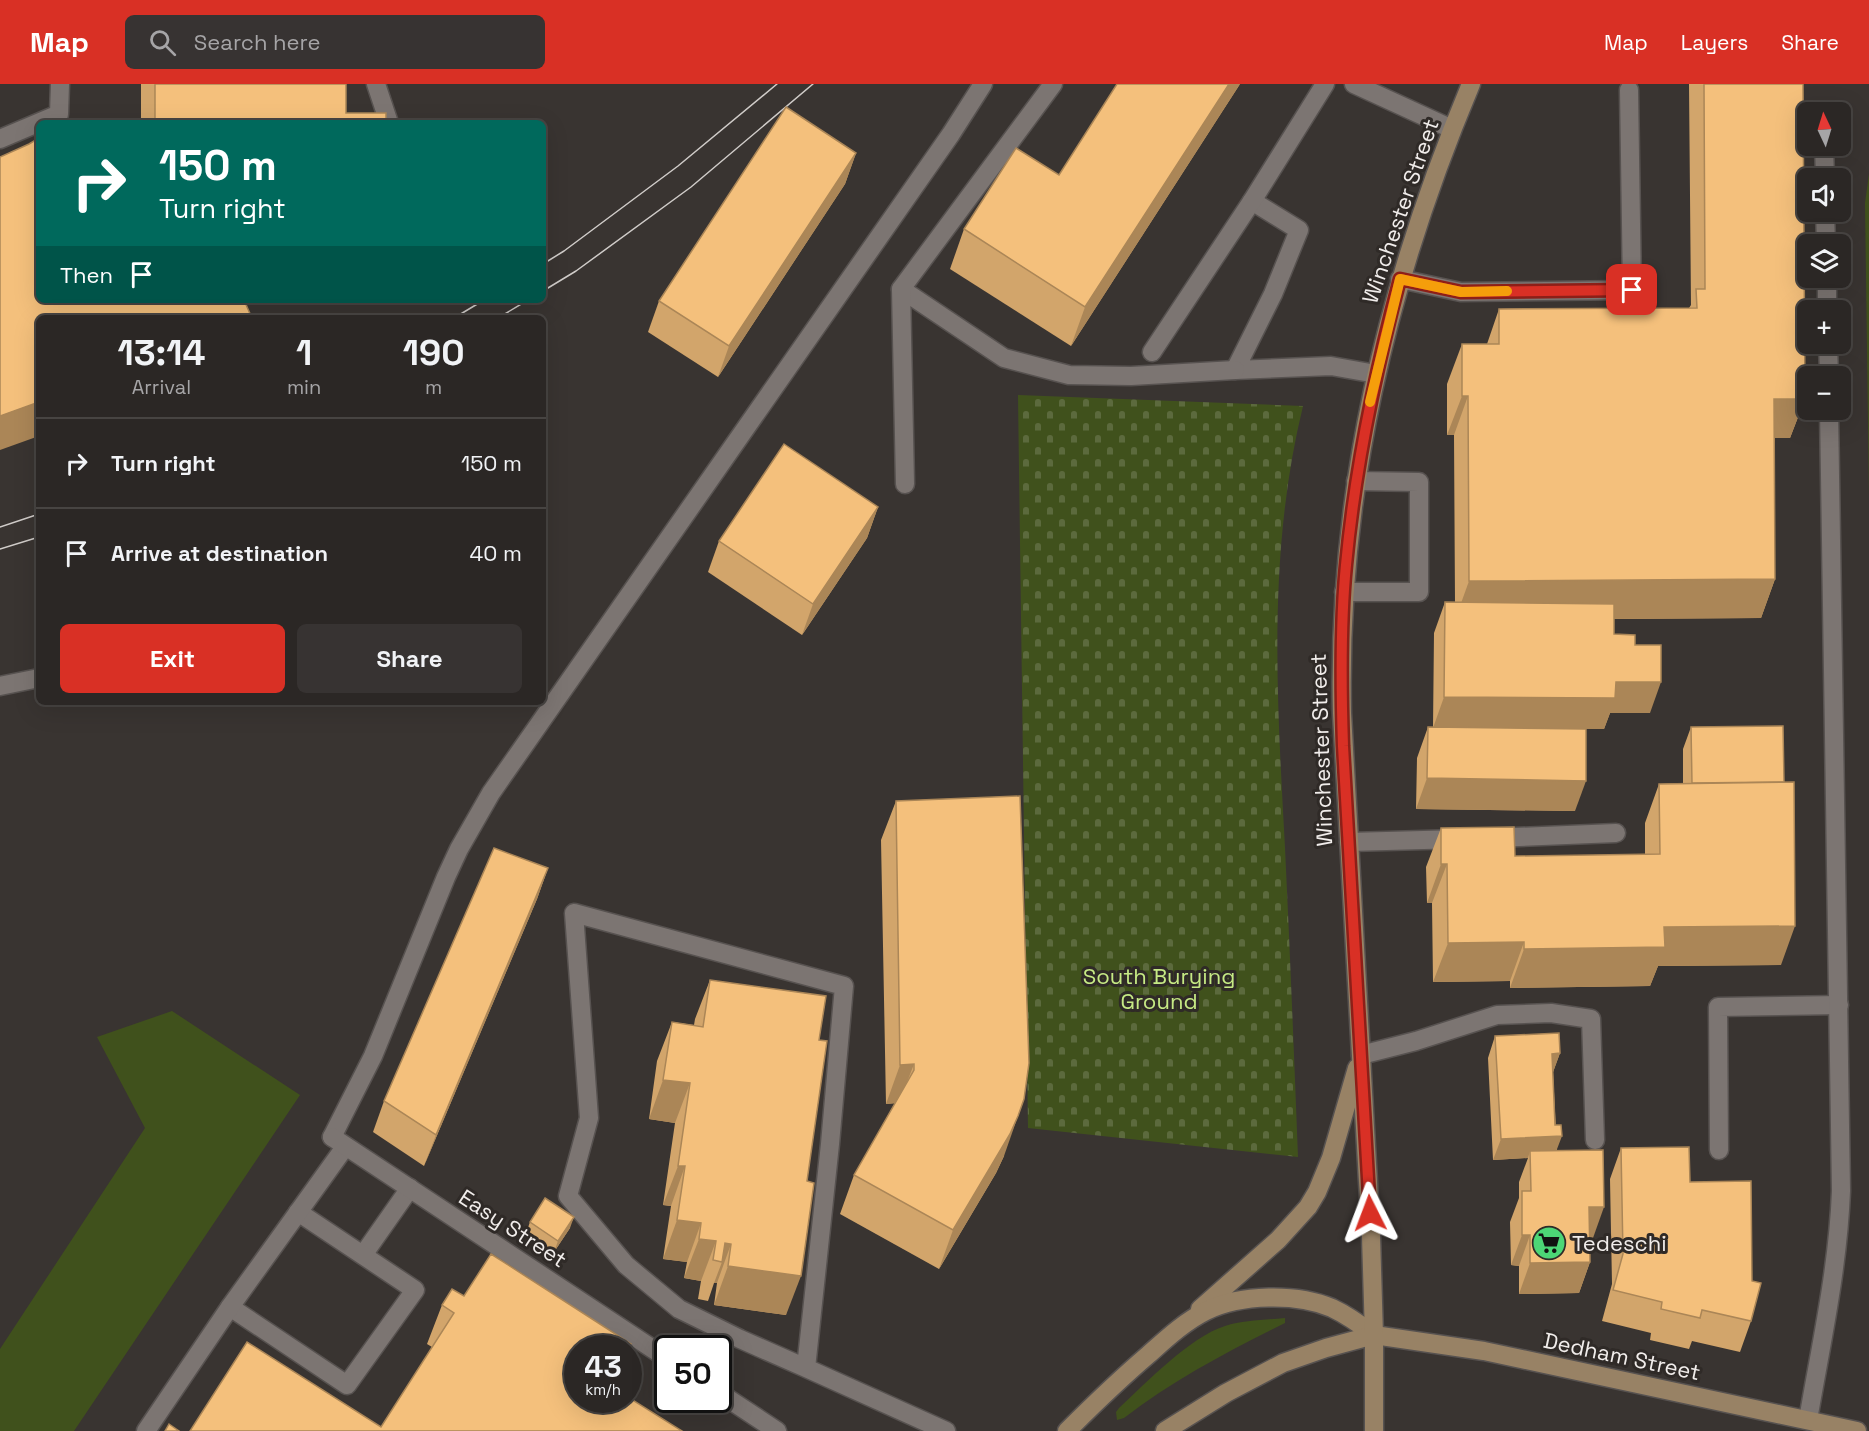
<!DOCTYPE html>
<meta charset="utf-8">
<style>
body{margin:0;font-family:"Space Grotesk",sans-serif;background:#373332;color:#f1f3f6;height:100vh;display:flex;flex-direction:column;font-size:22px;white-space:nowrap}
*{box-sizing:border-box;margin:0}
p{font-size:20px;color:#a6a5a7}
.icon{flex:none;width:33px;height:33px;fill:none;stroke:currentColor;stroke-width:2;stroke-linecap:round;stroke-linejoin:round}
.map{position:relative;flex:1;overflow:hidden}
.drawer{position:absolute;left:36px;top:231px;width:510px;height:390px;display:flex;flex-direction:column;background:#2b2725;border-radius:9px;box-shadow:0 6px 24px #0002,0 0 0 2px #474442}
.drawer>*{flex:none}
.hud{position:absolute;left:36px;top:36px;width:510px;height:183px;border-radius:9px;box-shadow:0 6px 24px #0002,0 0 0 2px #474442;background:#00695c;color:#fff;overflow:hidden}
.needle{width:39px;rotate:356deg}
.tools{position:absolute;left:1797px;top:18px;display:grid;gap:12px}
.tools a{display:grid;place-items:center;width:54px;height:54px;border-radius:9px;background:#2b2725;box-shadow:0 6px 24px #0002,0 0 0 2px #474442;font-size:30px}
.speed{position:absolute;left:564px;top:1251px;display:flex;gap:12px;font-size:30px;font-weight:700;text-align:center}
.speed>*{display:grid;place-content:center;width:78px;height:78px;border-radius:50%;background:#2b2725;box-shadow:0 6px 24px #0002,0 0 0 2px #474442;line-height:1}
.speed small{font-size:15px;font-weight:400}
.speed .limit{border:3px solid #111;border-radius:9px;background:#fff;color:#111}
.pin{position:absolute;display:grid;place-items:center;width:51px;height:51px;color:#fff;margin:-26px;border-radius:12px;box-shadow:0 3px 9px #0006}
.me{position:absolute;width:66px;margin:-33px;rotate:357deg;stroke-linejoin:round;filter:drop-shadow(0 0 4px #0008)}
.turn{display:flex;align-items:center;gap:21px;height:126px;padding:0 24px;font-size:27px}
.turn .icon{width:78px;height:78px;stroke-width:2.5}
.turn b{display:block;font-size:42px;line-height:51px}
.then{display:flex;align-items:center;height:57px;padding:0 24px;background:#0003;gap:12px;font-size:22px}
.eta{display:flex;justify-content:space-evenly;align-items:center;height:102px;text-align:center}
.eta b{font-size:36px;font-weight:600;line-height:42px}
.button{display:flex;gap:12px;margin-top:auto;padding:12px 24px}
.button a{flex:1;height:69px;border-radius:9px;background:#d93025;color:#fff;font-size:24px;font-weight:600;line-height:69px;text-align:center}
.button a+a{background:#373332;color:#f1f3f6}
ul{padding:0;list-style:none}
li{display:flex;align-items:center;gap:18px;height:90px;padding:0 24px;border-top:2px solid #474442}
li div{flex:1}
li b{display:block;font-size:22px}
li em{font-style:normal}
header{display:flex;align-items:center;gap:36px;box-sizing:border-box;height:84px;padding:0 30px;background:#d93025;color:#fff}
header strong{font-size:28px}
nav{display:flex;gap:33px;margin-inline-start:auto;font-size:21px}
.search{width:420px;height:54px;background:#373332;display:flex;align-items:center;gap:15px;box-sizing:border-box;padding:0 21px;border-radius:9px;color:#a6a5a7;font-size:22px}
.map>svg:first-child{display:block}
</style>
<header>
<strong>Map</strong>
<div class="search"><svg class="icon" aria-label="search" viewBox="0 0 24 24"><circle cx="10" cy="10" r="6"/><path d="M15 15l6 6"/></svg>Search here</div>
<nav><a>Map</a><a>Layers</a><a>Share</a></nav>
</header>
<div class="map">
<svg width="1869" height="1347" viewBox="0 0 1869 1347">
<defs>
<pattern id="cemetery-stones" width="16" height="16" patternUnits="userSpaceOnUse" patternTransform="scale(1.5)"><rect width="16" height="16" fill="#40511c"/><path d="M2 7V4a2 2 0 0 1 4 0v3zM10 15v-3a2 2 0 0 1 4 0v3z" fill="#5c6a3d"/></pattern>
</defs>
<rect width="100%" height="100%" fill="#393431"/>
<g fill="#40511c">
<path d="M 1869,90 L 1869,412 L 1865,119 Z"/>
<path d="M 172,927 L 300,1011 L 74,1347 L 0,1347 L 0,1265 L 145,1044 L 97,953 Z"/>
<path d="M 1285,1234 L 1285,1239 C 1229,1267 1173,1296 1124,1334 L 1117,1336 L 1116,1328 L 1119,1324 C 1147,1298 1190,1253 1225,1242 C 1244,1236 1265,1236 1285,1234 Z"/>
</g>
<path fill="url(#cemetery-stones)" d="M 1018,311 L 1303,322 C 1267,470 1277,614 1285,764 C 1290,867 1294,970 1298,1073 L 1028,1044 Z"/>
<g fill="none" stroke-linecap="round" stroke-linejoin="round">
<g stroke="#575250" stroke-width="21">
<g id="lane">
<path d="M 376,0 L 389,39"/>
<path d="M 1354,0 L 1452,45"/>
<path d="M 0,55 L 59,30 L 60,0"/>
<path d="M 1824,62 L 1825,94"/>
<path d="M 1252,117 L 1299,146 L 1273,210 L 1235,286 L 1331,282 L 1376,290"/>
<path d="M 1825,128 L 1826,160"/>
<path d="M 1827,194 L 1827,226"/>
<path d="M 1400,195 L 1461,208 L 1632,206 L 1629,6"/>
<path d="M 901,205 L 1004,274 L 1069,291 L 1131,292 L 1235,286"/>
<path d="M 1828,260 L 1829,292"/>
<path d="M 1152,268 L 1252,117 L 1325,0"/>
<path d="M 905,400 L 901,205 L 1053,0"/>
<path d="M 1344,508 L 1419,508 L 1419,398 L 1356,397"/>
<path d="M 0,602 L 39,594"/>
<path d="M 1492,754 L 1616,749"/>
<path d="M 1349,758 L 1461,755"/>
<path d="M 1361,971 L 1416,957 L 1497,931 L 1551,929 L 1591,935 L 1595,1056"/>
<path d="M 332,1053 L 373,972 L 446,793 L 459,765 L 491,709 L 951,50 L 983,0"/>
<path d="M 1719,1066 L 1718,923 L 1839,921"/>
<path d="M 363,1171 L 410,1104"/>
<path d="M 230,1223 L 347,1301 L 415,1206 L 298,1128"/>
<path d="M 806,1284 L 740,1255 L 679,1225 L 626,1181 L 568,1112 L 589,1034 L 574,829 L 844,902 L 830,1060 L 806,1284 L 946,1347"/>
<path d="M 1808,1336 C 1821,1260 1838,1185 1841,1107 L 1829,326"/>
<path d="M 146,1347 L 230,1223 L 345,1063"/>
</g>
</g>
<g stroke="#575250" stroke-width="21">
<g id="street">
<path d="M 332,1053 L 668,1275"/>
<path d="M 718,1308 L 777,1347"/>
</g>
</g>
<g stroke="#575250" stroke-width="21">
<g id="secondary">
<path d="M 1200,1225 L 1278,1156 L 1308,1123 L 1317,1108 L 1331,1074 L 1357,984"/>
<path d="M 1067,1347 C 1093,1321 1120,1295 1148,1271 C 1166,1255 1184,1238 1206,1227 C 1240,1210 1297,1209 1332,1224 C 1347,1231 1361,1241 1374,1251"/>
<path d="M 1165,1347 L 1226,1309 L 1283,1279 L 1326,1264 L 1374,1251 L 1484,1267 L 1857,1347"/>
<path d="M 1374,1347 L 1374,1251 L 1371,1152 L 1342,629 C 1337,409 1386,202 1471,0"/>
</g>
</g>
<use href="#lane" stroke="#7c7572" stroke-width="18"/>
<use href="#street" stroke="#7c7572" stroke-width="18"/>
<use href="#secondary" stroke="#988265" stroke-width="18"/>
<g stroke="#d0ccc9" stroke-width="1.5">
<path d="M 543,180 L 564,167 L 678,82 L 777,0"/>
<path d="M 543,207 L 576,187 L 691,103 L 813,0"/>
<path d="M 454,234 L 484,216"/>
<path d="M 498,234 L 528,216"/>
<path d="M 0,443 L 39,430"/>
<path d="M 0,465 L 39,453"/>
</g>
</g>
<g fill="#d2a56b">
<path d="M 141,0 L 346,0 L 346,29 L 386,39 L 141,39 Z"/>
<path d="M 1240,0 L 1071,262 L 950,185 L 964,145 L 1059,91 Z"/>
<path d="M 1689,0 L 1803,0 L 1805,315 L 1790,354 L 1775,354 L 1775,495 L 1761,534 L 1614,535 L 1614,550 L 1635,561 L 1650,629 L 1610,629 L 1604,645 L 1552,644 L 1575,727 L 1416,725 L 1417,674 L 1428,643 L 1433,643 L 1434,549 L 1445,518 L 1455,519 L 1454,351 L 1447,351 L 1447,300 L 1462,260 L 1487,260 L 1499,225 L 1689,224 L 1691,221 Z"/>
<path d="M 856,69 L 845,100 L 718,293 L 648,248 L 659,217 Z"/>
<path d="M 878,423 L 867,454 L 802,551 L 708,488 L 719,457 Z"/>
<path d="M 1691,643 L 1781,881 L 1658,882 L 1650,902 L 1510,904 L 1510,897 L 1433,898 L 1432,819 L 1427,819 L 1426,783 L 1441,744 L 1515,772 L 1645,771 L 1645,739 L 1659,700 L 1683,699 L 1683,665 Z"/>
<path d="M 896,717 L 1004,1072 L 996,1089 L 939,1185 L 840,1130 L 854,1091 L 895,1019 L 886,1020 L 881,756 Z"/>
<path d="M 548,784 L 537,815 L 424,1082 L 373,1048 L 384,1017 Z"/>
<path d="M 710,896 L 819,956 L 786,1231 L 714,1221 L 717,1199 L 714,1199 L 708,1217 L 698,1215 L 701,1197 L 684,1194 L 687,1178 L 663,1175 L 671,1122 L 663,1121 L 675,1039 L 649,1035 L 657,977 L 672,938 L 694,941 L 695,935 Z"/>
<path d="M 1495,952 L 1560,969 L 1553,988 L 1557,1067 L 1593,1154 L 1590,1154 L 1590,1178 L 1579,1209 L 1519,1210 L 1519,1182 L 1511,1181 L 1510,1138 L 1519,1114 L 1519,1098 L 1528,1074 L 1493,1076 L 1488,974 Z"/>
<path d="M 1621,1064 L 1690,1098 L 1751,1237 L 1740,1268 L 1692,1257 L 1689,1265 L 1650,1256 L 1651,1249 L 1602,1237 L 1612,1200 L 1610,1095 Z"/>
<path d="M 530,1138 L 570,1144 L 554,1168 L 526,1149 Z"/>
<path d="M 464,1212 L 631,1260 L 628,1267 L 628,1264 L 578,1316 L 381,1343 L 432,1263 L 427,1260 L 442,1221 Z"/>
</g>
<g fill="#ab8657">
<path d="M 1229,0 L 1240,0 L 1071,262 L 1085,223 Z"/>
<path d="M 856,69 L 845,100 L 718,293 L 729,262 Z"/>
<path d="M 1462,312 L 1468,312 L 1454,351 L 1447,351 Z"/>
<path d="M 1774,315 L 1805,315 L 1790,354 L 1760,354 Z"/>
<path d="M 39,318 L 39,352 L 0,366 L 0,332 Z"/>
<path d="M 878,423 L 867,454 L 802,551 L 813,520 Z"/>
<path d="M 1775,495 L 1761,534 L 1455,536 L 1469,497 Z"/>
<path d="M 1616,598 L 1661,598 L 1650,629 L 1610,629 L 1604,645 L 1433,644 L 1444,613 Z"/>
<path d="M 1427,694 L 1586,697 L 1575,727 L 1416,725 Z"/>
<path d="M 1441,780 L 1447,780 L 1432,819 L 1427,819 Z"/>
<path d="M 548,784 L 537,815 L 424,1082 L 436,1051 Z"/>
<path d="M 1795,842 L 1781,881 L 1658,882 L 1650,902 L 1510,904 L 1524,865 L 1664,843 Z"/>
<path d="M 1524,858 L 1510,897 L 1433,898 L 1448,859 Z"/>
<path d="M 1560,969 L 1552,991 L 1552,970 Z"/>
<path d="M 914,980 L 899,1019 L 886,1020 L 900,981 Z"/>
<path d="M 663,996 L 690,999 L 675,1039 L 649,1035 Z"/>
<path d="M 1018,1032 L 1004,1072 L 996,1089 L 939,1185 L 953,1146 Z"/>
<path d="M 1562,1052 L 1554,1073 L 1530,1067 L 1528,1074 L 1493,1076 L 1501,1055 Z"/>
<path d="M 678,1082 L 685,1082 L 671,1122 L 663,1121 Z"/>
<path d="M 1589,1123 L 1604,1123 L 1593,1154 L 1578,1154 Z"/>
<path d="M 574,1133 L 570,1144 L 554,1168 L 558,1157 Z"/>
<path d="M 677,1136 L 701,1139 L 687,1178 L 663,1175 Z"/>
<path d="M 1522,1151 L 1530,1151 L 1519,1182 L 1511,1181 Z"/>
<path d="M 699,1155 L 716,1157 L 701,1197 L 684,1194 Z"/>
<path d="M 725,1159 L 731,1160 L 717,1199 L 714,1199 L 722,1178 Z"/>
<path d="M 1590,1178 L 1579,1209 L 1519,1210 L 1530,1179 Z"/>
<path d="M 728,1182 L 801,1192 L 786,1231 L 714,1221 Z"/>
</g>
<g fill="#f4c07c" stroke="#ab8657" stroke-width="1.5">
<path d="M 155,0 L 346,0 L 346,29 L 386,29 L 386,39 L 155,39 Z"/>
<path d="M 1117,0 L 1229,0 L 1085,223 L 964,145 L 1016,64 L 1059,91 Z"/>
<path d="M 1704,0 L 1803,0 L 1805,315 L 1774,315 L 1775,495 L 1469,497 L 1468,312 L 1462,312 L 1462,260 L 1499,260 L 1499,225 L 1697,224 L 1696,205 L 1705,205 Z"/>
<path d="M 786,23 L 856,69 L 729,262 L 659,217 Z"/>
<path d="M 39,54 L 39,216 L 244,216 L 251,232 L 247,234 L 39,234 L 39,318 L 0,332 L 0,73 L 29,60 Z"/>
<path d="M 784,360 L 878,423 L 813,520 L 719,457 Z"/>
<path d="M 1445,518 L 1614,520 L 1614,550 L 1635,551 L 1635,561 L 1661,561 L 1661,598 L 1616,598 L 1615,614 L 1444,613 Z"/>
<path d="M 1783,642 L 1784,698 L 1692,699 L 1691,643 Z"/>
<path d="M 1428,643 L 1586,645 L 1586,697 L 1427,694 Z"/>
<path d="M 1794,698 L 1795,842 L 1664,843 L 1665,863 L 1524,865 L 1524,858 L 1448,859 L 1447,780 L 1441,780 L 1441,744 L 1514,743 L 1515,772 L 1660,770 L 1659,700 Z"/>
<path d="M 1020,712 L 1029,979 L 1024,1015 L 1018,1032 L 1010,1050 L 953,1146 L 854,1091 L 914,986 L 914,980 L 900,981 L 896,717 Z"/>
<path d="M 494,764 L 548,784 L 436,1051 L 384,1017 Z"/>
<path d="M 710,896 L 826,912 L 819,956 L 827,957 L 807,1097 L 814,1099 L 801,1192 L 728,1182 L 731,1160 L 725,1159 L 722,1178 L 713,1176 L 716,1157 L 699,1155 L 701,1139 L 677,1136 L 685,1082 L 678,1082 L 690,999 L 663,996 L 672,938 L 703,943 Z"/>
<path d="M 1559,949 L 1560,969 L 1552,970 L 1555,1041 L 1561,1041 L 1562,1052 L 1501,1055 L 1495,952 Z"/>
<path d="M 1689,1063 L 1690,1098 L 1751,1097 L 1752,1197 L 1761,1199 L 1751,1237 L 1702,1226 L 1700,1234 L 1661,1225 L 1662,1218 L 1613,1206 L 1623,1170 L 1621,1064 Z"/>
<path d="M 1603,1066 L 1604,1123 L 1589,1123 L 1590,1178 L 1530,1179 L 1530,1151 L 1522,1151 L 1522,1107 L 1531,1107 L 1530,1067 Z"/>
<path d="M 545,1114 L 574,1133 L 558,1157 L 530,1138 Z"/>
<path d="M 491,1170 L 631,1260 L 628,1264 L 578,1264 L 578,1316 L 628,1316 L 628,1313 L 682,1347 L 190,1347 L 247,1258 L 381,1343 L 454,1229 L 442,1221 L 452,1205 L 464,1212 Z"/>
<path d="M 169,1340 L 179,1347 L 165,1347 Z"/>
</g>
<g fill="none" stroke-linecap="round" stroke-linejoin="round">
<g stroke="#8d1f18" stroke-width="15">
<path id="route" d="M 1370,1129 L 1343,662 C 1341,602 1340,541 1346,481 C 1355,384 1375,289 1400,195 L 1461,208 L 1632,206"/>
</g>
<use href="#route" stroke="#d93025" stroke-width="10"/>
<path stroke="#f59e0b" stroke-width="10" d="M 1370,318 L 1400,195 L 1461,208 L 1507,207"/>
</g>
<defs>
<g id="supermarket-disc" transform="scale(1.725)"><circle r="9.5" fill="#4cd676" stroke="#2f2a27"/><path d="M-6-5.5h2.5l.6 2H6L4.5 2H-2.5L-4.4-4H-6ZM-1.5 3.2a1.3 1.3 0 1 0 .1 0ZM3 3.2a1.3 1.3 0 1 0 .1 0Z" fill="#111"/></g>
</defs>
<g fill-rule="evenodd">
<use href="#supermarket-disc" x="1549" y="1159"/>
</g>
<g text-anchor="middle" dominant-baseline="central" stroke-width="6" stroke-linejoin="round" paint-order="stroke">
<g font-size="22" fill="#f1edeb" stroke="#2f2a27">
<text transform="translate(1400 127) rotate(-71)">Winchester Street</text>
<text transform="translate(1321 666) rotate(-92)">Winchester Street</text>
<text transform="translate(513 1144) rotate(33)">Easy Street</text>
<text transform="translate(1622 1272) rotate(12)">Dedham Street</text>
</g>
<g font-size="22" fill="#c6ea84" stroke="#2f2a27">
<text x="1159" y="892">South Burying<tspan x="1159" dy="25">Ground</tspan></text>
</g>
<g font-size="22" fill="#f1edeb" stroke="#2f2a27" text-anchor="start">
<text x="1572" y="1159">Tedeschi</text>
</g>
</g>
</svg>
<div class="tools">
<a><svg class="needle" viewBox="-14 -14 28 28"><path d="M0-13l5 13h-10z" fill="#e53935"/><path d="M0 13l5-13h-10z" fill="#a6a5a7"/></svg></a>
<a><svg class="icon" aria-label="sound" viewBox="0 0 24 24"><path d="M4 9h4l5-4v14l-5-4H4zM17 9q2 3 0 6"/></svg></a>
<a><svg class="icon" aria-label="layers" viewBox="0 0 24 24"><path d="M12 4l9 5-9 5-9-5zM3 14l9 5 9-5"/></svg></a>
<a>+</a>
<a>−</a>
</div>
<div class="speed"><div>43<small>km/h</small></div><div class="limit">50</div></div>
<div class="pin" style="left:1632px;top:206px;background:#d93025"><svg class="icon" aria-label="arrive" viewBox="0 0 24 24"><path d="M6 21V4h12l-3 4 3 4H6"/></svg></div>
<svg class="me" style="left:1370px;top:1129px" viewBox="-20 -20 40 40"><path d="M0-17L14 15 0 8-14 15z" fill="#d93025" stroke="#fff" stroke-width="4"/></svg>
<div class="hud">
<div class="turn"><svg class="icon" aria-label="right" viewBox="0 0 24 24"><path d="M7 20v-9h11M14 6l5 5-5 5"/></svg><div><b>150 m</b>Turn right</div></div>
<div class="then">Then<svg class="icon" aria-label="arrive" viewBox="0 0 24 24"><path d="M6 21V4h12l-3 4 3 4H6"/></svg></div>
</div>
<section class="drawer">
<div class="eta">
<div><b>13:14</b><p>Arrival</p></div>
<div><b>1</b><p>min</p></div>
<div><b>190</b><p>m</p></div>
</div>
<ul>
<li><svg class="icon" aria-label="right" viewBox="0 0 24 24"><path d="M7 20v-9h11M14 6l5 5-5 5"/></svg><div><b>Turn right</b></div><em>150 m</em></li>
<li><svg class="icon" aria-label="arrive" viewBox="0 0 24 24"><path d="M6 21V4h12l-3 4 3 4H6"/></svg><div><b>Arrive at destination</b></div><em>40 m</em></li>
</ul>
<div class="button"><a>Exit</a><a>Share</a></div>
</section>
</div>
